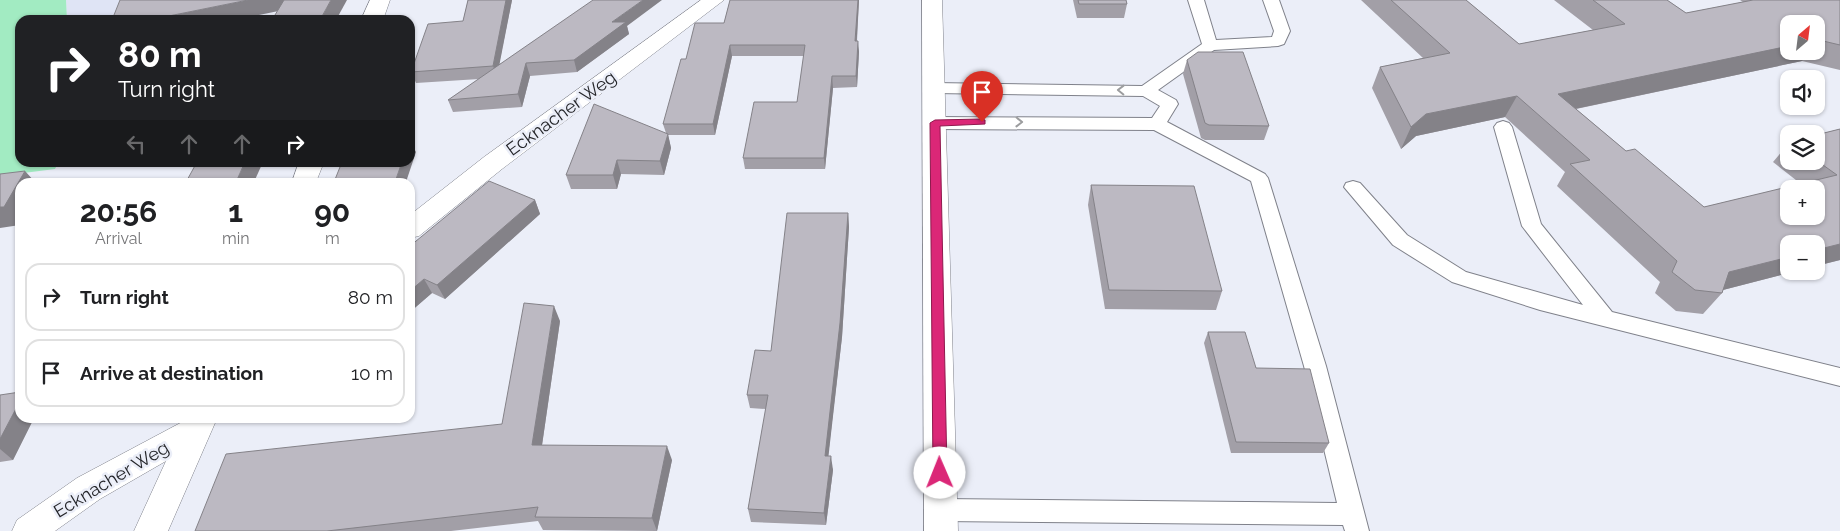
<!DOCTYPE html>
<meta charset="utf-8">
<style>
body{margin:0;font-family:Raleway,sans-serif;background:#f2f2f2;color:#202124;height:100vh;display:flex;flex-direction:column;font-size:19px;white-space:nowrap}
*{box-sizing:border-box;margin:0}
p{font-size:16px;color:#757577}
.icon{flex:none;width:28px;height:28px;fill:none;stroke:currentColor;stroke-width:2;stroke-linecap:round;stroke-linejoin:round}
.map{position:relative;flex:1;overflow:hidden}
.sheet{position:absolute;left:15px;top:178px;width:400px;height:245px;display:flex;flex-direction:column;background:#fff;border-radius:15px;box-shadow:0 1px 4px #0004}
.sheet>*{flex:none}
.hud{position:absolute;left:15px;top:15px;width:400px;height:152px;border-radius:15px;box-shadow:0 1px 4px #0004;background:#202124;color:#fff;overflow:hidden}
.needle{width:32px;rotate:28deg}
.controls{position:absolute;left:1780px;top:15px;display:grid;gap:10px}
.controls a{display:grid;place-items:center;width:45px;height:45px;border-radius:10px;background:#fff;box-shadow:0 1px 4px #0004;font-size:25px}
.pin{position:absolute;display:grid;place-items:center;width:42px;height:42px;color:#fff;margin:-51px -21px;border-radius:50% 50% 50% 0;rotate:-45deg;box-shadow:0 0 5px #0007}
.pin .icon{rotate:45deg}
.me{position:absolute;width:55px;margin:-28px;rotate:359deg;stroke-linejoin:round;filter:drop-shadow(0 0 4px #0008)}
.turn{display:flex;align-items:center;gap:18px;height:105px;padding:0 20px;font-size:22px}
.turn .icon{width:65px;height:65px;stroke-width:2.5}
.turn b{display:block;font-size:35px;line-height:42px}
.lanes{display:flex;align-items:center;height:48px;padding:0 20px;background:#0003;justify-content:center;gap:25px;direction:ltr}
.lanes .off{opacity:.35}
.eta{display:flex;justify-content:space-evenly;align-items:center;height:85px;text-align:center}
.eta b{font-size:30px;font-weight:700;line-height:35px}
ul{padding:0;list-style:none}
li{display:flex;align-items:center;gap:15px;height:68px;margin:0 10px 8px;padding:0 10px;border:2px solid #e0e0e0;border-radius:15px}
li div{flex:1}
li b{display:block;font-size:19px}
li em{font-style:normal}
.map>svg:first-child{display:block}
</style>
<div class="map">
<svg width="1840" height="531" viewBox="0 0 1840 531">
<rect width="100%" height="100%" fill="#ebeef8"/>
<path fill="#dfe4f5" d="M 66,0 L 331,0 L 236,20 L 67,20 Z"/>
<path fill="#a2ebc2" d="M 0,0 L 66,0 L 67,20 L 20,20 L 20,162 L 58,163 L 55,169 L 0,176 Z"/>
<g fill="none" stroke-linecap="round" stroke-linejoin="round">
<g stroke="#7f818a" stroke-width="2">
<g id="lane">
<path d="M 1188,0 L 1204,0 L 1216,40 L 1272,37 L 1274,31 L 1263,0 L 1279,0 L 1290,31 L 1284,44 L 1278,46 L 1214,50 L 1158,90 L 1176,100 L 1178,104 L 1167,122 L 1265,174 L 1268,178 L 1326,366 L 1369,531 L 1345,531 L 1343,525 L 941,521 L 932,518 L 929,510 L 932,502 L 941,499 L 1337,503 L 1304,366 L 1251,181 L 1154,130 L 935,129 L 929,127 L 926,123 L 929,119 L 935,117 L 1152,118 L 1160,106 L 1143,96 L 934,93 L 928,92 L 926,88 L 928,84 L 934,83 L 1142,86 L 1202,44 Z"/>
<path d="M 1503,121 L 1509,123 L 1512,127 L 1541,224 L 1612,312 L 1840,368 L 1840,386 L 1540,310 L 1452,282 L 1393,245 L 1344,187 L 1346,183 L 1353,181 L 1360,183 L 1407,235 L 1466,272 L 1583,305 L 1522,226 L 1494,127 L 1497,123 Z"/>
</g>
</g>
<g stroke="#7f818a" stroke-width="1">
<g id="street">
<path d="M 370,0 L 390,0 L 383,20 L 361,20 Z"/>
<path d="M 701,0 L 724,0 L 502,169 L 419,236 L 410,238 L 410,215 L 484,157 Z"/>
<path d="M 299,162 L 324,162 L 316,182 L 292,182 Z"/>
<path d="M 186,418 L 212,418 L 215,423 L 168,531 L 134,531 L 166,461 L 100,499 L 55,531 L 12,531 L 17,520 L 77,478 L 184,421 Z"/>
</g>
</g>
<g stroke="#7f818a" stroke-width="1">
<path id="secondary" d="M 922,0 L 942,0 L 958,531 L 924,531 Z"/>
</g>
<use href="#lane" fill="#fff" fill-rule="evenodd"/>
<use href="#street" fill="#fff" fill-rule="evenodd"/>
<use href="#secondary" fill="#fff" fill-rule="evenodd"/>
</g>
<g fill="#a29fa7" fill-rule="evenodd">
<path d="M 468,0 L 512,0 L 499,64 L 627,26 L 629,34 L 577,72 L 530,76 L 522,107 L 453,112 L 448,100 L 479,79 L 416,83 L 411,72 L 463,21 Z"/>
<path d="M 730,0 L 859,0 L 857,41 L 859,52 L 857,87 L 833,88 L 825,169 L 745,169 L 743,158 L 797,102 L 804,56 L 732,56 L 715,135 L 668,135 L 671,148 L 664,175 L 621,174 L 617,189 L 571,189 L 566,175 L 666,133 L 663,124 L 686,59 L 724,23 Z"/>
<path d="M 1073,0 L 1126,0 L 1127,4 L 1124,18 L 1077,18 Z"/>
<path d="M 1361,0 L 1466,0 L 1519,44 L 1593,30 L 1554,0 L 1667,0 L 1686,13 L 1743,2 L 1740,0 L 1840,0 L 1840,70 L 1802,61 L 1576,109 L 1626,151 L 1704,207 L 1801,184 L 1773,162 L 1789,143 L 1789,161 L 1816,161 L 1816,135 L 1840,129 L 1840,260 L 1816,266 L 1816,244 L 1789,271 L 1796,271 L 1723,290 L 1722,293 L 1703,314 L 1676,311 L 1655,293 L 1660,282 L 1557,186 L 1565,172 L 1505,117 L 1416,136 L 1401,149 L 1372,88 L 1380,67 L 1423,58 ZM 1816,24 L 1816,51 L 1789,51 Z"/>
<path d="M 1187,60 L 1269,126 L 1264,140 L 1205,140 L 1201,138 L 1183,74 Z"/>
<path d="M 1091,185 L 1222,291 L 1216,310 L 1105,309 L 1088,205 Z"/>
<path d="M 535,200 L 540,214 L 445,299 L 432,293 L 410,312 L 410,246 Z"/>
<path d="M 848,213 L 849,227 L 842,337 L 828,456 L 833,470 L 826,525 L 751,522 L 748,509 L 766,409 L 750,408 L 747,395 Z"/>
<path d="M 560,321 L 542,445 L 672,460 L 657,531 L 543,530 L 538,521 L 451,531 L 195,531 L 502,424 Z"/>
<path d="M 1208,332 L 1256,368 L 1329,443 L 1323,453 L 1231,453 L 1204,343 Z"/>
<path d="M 0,395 L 20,418 L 34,418 L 13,460 L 0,462 Z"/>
</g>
<g fill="#848288">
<path d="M 248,0 L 294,0 L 298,7 L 234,20 L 149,20 Z"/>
<path d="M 331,0 L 347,0 L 336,20 L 320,20 Z"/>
<path d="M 506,0 L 512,0 L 497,77 L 493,66 Z"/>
<path d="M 643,0 L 662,0 L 627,26 L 629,34 L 577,72 L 574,60 L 612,22 Z"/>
<path d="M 858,0 L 859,0 L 856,52 L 855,41 Z"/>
<path d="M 858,41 L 859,52 L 857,87 L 856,76 Z"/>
<path d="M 730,45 L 732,56 L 715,135 L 713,124 Z"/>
<path d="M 1789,46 L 1789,51 L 1810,51 L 1802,61 L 1546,115 L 1558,94 Z"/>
<path d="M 526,63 L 530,76 L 522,107 L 518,94 Z"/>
<path d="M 832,76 L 833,88 L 825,169 L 824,158 Z"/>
<path d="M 1517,96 L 1505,117 L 1416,136 L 1401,149 L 1411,127 L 1426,114 Z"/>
<path d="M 668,134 L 671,148 L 664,175 L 660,161 Z"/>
<path d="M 410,141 L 416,152 L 406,182 L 395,182 L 402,162 L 410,162 Z"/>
<path d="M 617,160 L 621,174 L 617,189 L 613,175 Z"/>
<path d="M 245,162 L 263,162 L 254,182 L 236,182 Z"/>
<path d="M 25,171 L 35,182 L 20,182 L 20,225 L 0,228 L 0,207 Z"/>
<path d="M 535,200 L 540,214 L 445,299 L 437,285 Z"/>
<path d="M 848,213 L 849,227 L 842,337 L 827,469 L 825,456 Z"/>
<path d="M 1840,244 L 1840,260 L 1816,266 L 1816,250 Z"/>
<path d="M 1789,257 L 1789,271 L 1796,271 L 1715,292 L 1729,272 Z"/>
<path d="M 424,279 L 432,293 L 410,312 L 410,291 Z"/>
<path d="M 554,306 L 560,321 L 540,459 L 532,445 Z"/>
<path d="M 20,401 L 20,418 L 34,418 L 13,460 L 0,449 L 0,439 Z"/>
<path d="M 667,446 L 672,460 L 657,531 L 652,518 Z"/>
<path d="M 831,456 L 833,470 L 826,525 L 824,513 Z"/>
</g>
<g fill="#bcb9c2" stroke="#848288" fill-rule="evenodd">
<path d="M 120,0 L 248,0 L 149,20 L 112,20 Z"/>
<path d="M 284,0 L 331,0 L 320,20 L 272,20 Z"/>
<path d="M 468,0 L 506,0 L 493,66 L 411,72 L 428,24 L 463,21 Z"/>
<path d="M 593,0 L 643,0 L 612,22 L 626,22 L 574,60 L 526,63 L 518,94 L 448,100 Z"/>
<path d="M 730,0 L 858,0 L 855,41 L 858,41 L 856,76 L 832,76 L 824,158 L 743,158 L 754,102 L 797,102 L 805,45 L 730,45 L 713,124 L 663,124 L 681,59 L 686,59 L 695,23 L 724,23 Z"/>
<path d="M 1078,0 L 1126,0 L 1127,4 L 1079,4 Z"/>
<path d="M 1391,0 L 1466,0 L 1519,44 L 1625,24 L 1593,0 L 1667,0 L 1686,13 L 1753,0 L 1840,0 L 1840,45 L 1819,40 L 1816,40 L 1816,24 L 1789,24 L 1789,46 L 1558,94 L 1626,151 L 1635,149 L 1704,207 L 1837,175 L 1816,160 L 1816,135 L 1840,129 L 1840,244 L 1816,250 L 1816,244 L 1789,244 L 1789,257 L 1729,272 L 1722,293 L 1695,290 L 1672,272 L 1677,261 L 1570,164 L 1590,160 L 1517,96 L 1426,114 L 1411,127 L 1380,67 L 1450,53 ZM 1789,189 L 1816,189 L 1816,216 L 1789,216 Z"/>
<path d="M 1198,52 L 1243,52 L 1269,126 L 1209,125 L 1205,123 L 1187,60 Z"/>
<path d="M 594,104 L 668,134 L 660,161 L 617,160 L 613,175 L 566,175 Z"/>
<path d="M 197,162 L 245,162 L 236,182 L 186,182 Z"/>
<path d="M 342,162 L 402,162 L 395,182 L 334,182 Z"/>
<path d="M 25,171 L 4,207 L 0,207 L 0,174 Z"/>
<path d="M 489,181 L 535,200 L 437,285 L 424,279 L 410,291 L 410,246 Z"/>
<path d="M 1091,185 L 1194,186 L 1222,291 L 1109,290 Z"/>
<path d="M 787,213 L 848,213 L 840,323 L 825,456 L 831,456 L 824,513 L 748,509 L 768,395 L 747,395 L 755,350 L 771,351 Z"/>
<path d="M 524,303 L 554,306 L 532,445 L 667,446 L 652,518 L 535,517 L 538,507 L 327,531 L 195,531 L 226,454 L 502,424 Z"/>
<path d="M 1208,332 L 1245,332 L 1256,368 L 1310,369 L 1329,443 L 1236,442 Z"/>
<path d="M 20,392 L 20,401 L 0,439 L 0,395 Z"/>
</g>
<defs><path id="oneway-chevron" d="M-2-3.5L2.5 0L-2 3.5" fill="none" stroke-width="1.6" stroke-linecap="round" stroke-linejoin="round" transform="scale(1.25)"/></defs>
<g stroke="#9c9d9f">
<use href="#oneway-chevron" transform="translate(1121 90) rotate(-179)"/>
<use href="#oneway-chevron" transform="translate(1019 122) rotate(1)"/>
</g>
<path fill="#db2777" stroke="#8e194d" d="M 982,119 L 985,120 L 985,124 L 940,126 L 947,473 L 945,477 L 935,477 L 933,473 L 930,123 L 935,120 Z"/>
<g text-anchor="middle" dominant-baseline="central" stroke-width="5" stroke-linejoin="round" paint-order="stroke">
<g font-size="18" fill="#242529" stroke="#ebeef8">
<text transform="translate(561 113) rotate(-36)">Ecknacher Weg</text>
<text transform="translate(111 479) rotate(-31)">Ecknacher Weg</text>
</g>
</g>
</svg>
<div class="controls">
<a><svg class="needle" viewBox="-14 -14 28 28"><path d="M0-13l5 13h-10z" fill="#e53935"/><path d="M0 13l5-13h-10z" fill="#757577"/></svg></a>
<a><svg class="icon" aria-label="sound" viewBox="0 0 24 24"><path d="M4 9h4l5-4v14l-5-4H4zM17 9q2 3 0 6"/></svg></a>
<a><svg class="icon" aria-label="layers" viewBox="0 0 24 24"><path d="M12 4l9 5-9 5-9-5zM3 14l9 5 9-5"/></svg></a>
<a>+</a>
<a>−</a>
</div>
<div class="pin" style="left:982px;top:122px;background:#d93025"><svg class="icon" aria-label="arrive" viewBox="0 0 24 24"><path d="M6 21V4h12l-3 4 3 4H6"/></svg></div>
<svg class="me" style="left:940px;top:473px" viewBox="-20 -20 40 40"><circle r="19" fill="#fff"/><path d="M0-13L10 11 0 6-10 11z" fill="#db2777"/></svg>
<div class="hud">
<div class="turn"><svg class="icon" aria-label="right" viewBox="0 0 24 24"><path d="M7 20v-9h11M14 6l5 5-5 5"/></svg><div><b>80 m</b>Turn right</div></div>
<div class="lanes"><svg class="icon off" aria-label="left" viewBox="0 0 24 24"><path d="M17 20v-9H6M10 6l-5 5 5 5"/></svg><svg class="icon off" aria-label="ahead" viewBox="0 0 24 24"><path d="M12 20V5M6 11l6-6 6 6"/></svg><svg class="icon off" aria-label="ahead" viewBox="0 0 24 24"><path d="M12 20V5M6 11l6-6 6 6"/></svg><svg class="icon" aria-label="right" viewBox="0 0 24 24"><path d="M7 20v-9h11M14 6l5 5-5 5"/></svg></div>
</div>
<section class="sheet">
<div class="eta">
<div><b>20:56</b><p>Arrival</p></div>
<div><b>1</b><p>min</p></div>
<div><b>90</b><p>m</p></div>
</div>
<ul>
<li><svg class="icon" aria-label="right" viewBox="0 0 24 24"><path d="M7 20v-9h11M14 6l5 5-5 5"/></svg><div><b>Turn right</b></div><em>80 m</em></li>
<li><svg class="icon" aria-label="arrive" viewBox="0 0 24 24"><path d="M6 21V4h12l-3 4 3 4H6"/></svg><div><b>Arrive at destination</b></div><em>10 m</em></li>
</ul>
</section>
</div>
